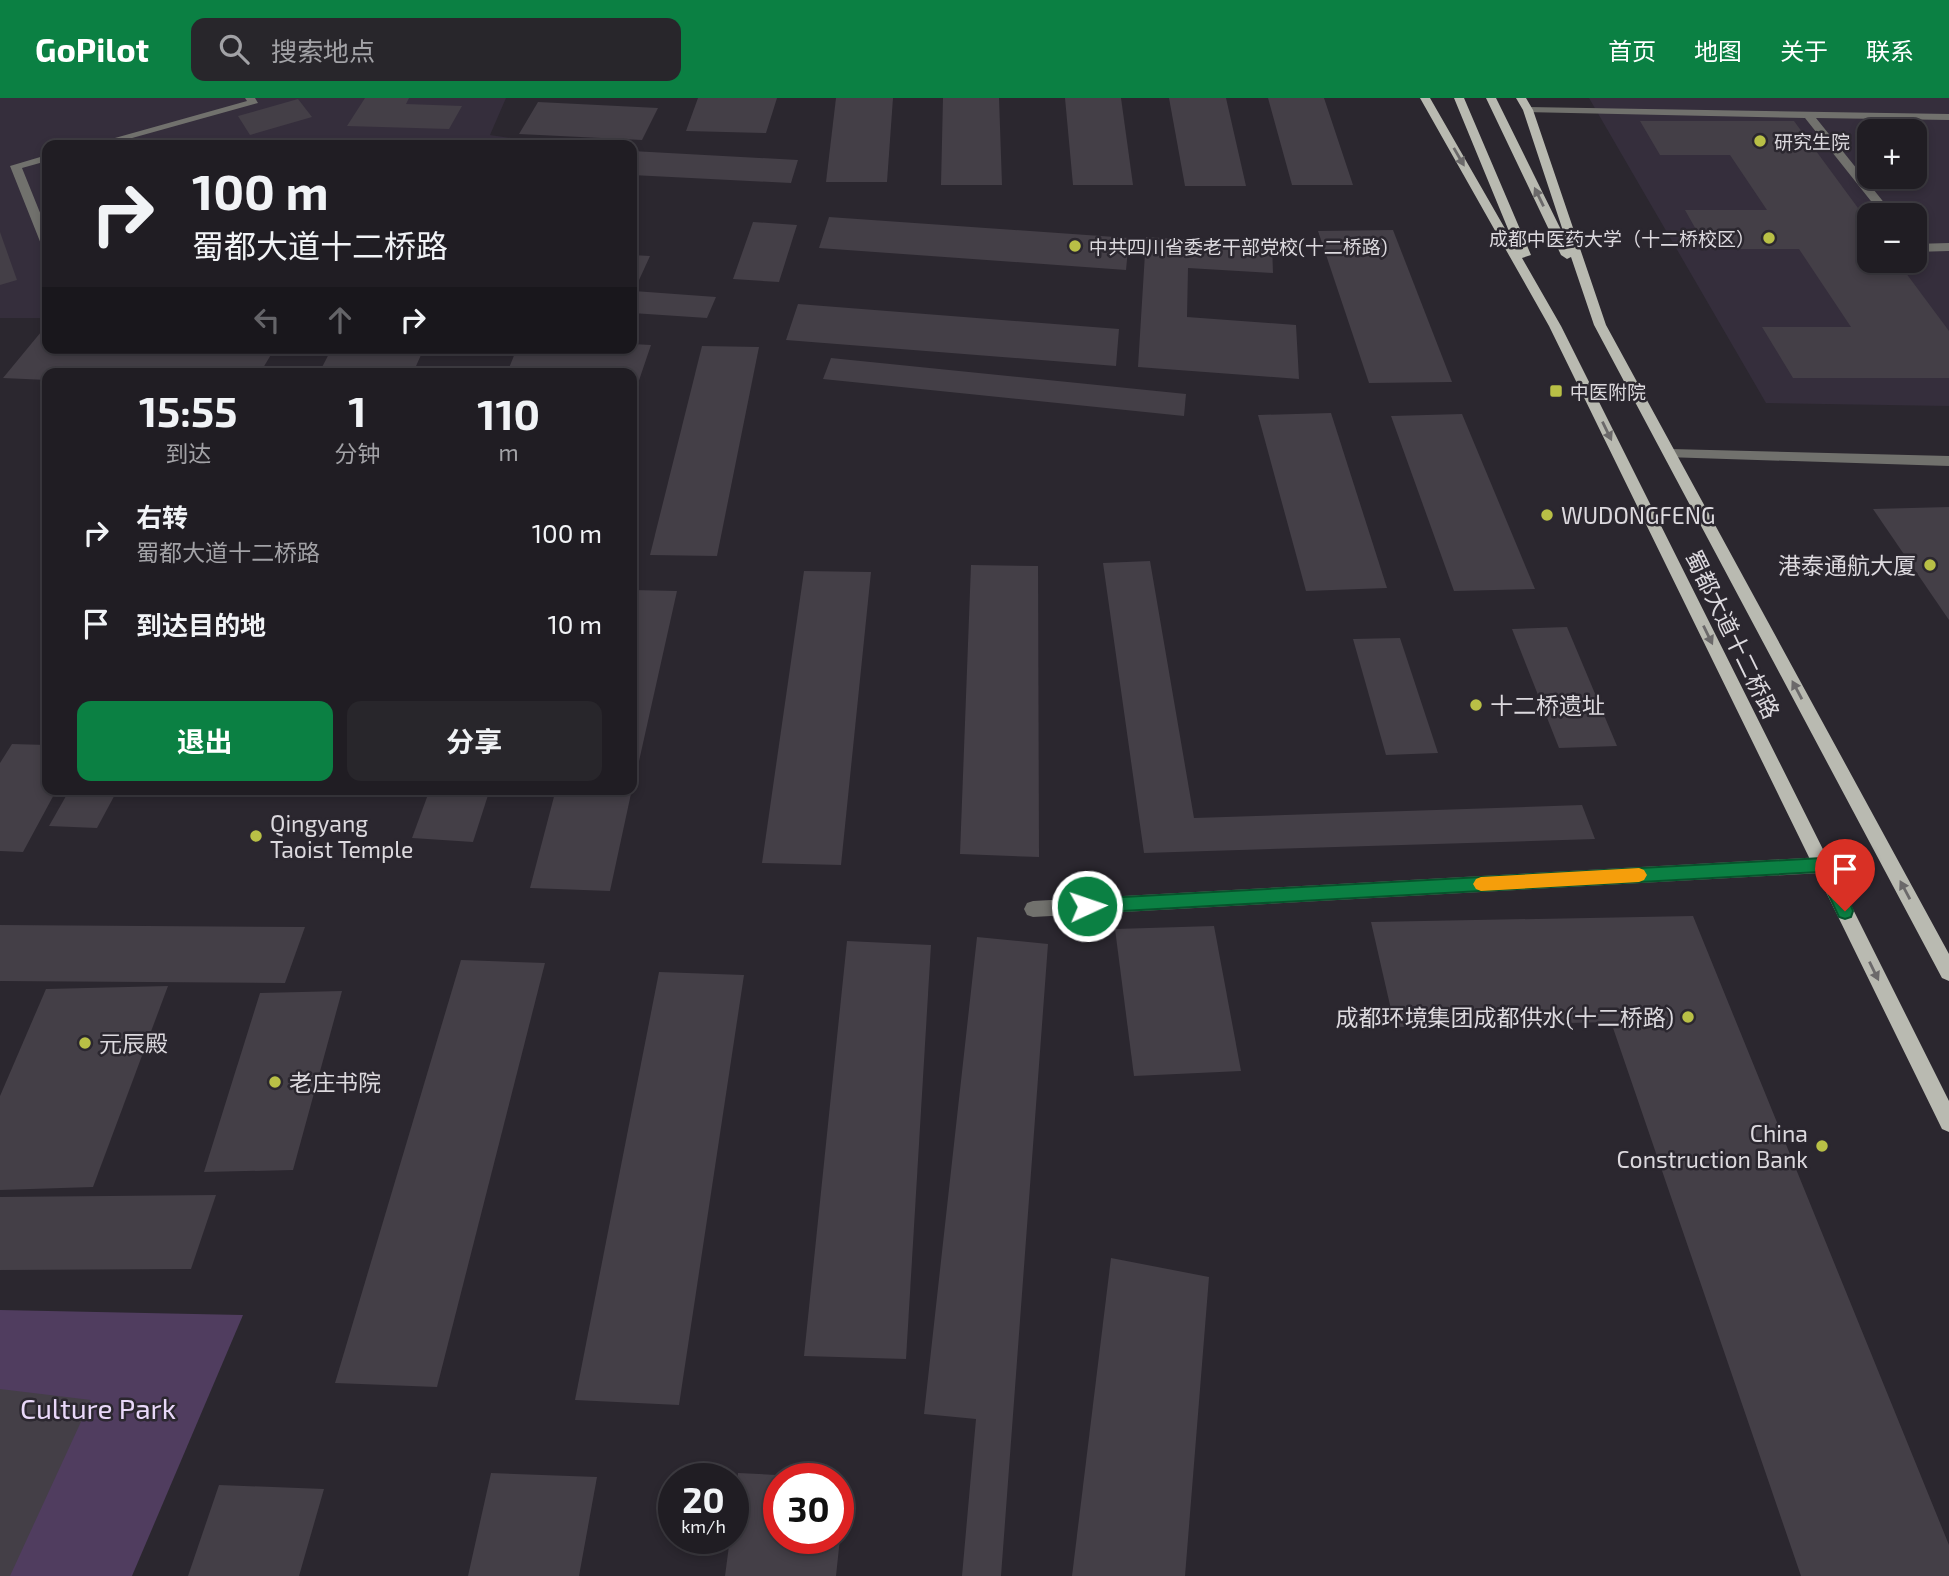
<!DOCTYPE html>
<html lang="zh">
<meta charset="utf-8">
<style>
body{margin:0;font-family:"Exo 2","Noto Sans SC",sans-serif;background:#28262b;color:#f1f3f6;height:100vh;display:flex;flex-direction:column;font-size:26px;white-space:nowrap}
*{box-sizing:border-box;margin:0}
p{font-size:23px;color:#a2a2a6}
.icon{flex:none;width:38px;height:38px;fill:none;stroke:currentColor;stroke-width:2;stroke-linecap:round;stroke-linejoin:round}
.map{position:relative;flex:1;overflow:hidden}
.details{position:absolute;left:42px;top:270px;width:595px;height:427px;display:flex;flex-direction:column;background:#201d23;border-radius:14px;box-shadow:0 4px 10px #0003,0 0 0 2px #3d3b41}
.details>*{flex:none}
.hud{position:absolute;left:42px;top:42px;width:595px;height:214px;border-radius:14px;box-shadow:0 4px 10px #0003,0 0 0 2px #3d3b41;background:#201d23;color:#f1f3f6;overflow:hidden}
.tools{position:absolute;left:1857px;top:21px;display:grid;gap:14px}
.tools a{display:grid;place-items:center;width:70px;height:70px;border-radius:14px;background:#201d23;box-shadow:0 4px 10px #0003,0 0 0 2px #3d3b41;font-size:35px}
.speed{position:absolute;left:658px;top:1365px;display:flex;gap:14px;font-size:35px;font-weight:700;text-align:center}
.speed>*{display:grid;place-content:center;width:91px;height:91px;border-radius:50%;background:#201d23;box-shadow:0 4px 10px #0003,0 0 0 2px #3d3b41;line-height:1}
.speed small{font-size:18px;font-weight:400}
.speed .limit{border:10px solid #d22;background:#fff;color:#111}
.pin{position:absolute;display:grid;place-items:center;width:60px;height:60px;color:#fff;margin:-72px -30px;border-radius:50% 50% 50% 0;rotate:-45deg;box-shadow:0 0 7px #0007}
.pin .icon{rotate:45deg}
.me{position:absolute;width:77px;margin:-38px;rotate:87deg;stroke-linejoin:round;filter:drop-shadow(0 0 5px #0008)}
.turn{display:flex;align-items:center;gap:24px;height:147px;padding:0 35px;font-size:32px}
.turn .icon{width:91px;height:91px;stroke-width:2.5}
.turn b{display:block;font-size:49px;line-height:60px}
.lanes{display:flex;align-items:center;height:66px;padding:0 35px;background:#0003;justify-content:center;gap:35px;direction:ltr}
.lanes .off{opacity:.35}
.eta{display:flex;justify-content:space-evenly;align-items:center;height:119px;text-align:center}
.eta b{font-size:42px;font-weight:700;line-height:49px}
.button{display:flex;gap:14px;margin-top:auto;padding:14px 35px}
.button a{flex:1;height:80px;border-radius:14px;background:#0b8043;color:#fff;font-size:28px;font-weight:700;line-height:80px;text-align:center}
.button a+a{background:#28262b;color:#f1f3f6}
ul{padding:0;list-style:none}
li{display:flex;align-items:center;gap:21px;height:91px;padding:0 35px}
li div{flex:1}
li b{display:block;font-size:26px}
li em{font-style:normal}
header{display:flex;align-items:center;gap:42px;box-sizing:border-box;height:98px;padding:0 35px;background:#0b8043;color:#fff}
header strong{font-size:33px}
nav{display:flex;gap:38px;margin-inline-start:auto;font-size:24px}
.search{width:490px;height:63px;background:#28262b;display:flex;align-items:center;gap:18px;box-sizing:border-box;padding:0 24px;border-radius:14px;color:#a2a2a6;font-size:26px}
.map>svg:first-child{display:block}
</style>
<header>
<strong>GoPilot</strong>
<div class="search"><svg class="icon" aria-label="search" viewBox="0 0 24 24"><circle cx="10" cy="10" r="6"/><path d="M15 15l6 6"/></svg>搜索地点</div>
<nav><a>首页</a><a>地图</a><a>关于</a><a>联系</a></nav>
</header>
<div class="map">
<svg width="1949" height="1478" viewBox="0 0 1949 1478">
<rect width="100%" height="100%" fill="#2b272f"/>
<g fill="#352e3c" fill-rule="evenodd">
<path d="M 0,0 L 506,0 L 490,37 L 559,47 L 47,47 L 47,220 L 0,220 Z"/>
<path d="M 1589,0 L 1949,0 L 1949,308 L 1766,305 ZM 1869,33 L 1914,33 L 1914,79 L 1869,79 ZM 1869,117 L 1914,117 L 1914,163 L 1869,163 Z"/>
</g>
<path fill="#503d5f" d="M 0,1212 L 243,1217 L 132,1478 L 0,1478 Z"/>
<g fill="#443f47">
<path d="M 365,0 L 409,0 L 406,6 L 462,8 L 449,31 L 347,28 Z"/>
<path d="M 698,0 L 777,0 L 766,35 L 686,33 Z"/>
<path d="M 836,0 L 893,0 L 887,84 L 826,84 Z"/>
<path d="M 943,0 L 999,0 L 1002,87 L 941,87 Z"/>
<path d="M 1065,0 L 1121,0 L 1133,87 L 1073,87 Z"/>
<path d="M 1169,0 L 1226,0 L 1246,88 L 1185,88 Z"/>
<path d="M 1268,0 L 1324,0 L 1353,87 L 1292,87 Z"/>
<path d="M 298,1 L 312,19 L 250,37 L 238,18 Z"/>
<path d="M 538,4 L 658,10 L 642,42 L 519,36 Z"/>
<path d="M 1640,23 L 1794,23 L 1869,125 L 1869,163 L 1897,163 L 1949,233 L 1949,280 L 1793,280 L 1762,229 L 1851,229 L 1799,151 L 1707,151 L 1685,112 L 1767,112 L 1730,57 L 1660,57 Z"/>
<path d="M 632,53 L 798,62 L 791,85 L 632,77 Z"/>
<path d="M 829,119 L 1129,140 L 1126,172 L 819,150 Z"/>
<path d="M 753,124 L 797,127 L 779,184 L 733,181 Z"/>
<path d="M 1393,132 L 1452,284 L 1369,285 L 1318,133 Z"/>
<path d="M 0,134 L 17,182 L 0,187 Z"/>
<path d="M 1146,139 L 1272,147 L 1273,175 L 1188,170 L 1187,219 L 1296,227 L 1299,281 L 1138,269 Z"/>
<path d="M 632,157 L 650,158 L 634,193 L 716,199 L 707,220 L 632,215 Z"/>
<path d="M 798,206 L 1119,231 L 1116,268 L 786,242 Z"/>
<path d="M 41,234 L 47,235 L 47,250 L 275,250 L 260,275 L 47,275 L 47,282 L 3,280 Z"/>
<path d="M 632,246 L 651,247 L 632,303 L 632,275 L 507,275 L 517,250 L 632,250 Z"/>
<path d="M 702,248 L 759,249 L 717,458 L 650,457 Z"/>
<path d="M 332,250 L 424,250 L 413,275 L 319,275 Z"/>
<path d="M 831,260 L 1186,296 L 1184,318 L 823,281 Z"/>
<path d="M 1331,315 L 1387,490 L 1306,493 L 1258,317 Z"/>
<path d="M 1462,316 L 1535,491 L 1454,493 L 1391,318 Z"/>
<path d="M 1949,409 L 1949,522 L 1873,411 Z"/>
<path d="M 1150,463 L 1194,720 L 1582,707 L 1595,741 L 1144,755 L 1103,465 Z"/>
<path d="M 971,467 L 1038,468 L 1039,759 L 960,756 Z"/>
<path d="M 804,473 L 871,474 L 841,767 L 762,765 Z"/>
<path d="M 632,492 L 677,493 L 633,690 L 632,689 Z"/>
<path d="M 1567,529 L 1617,648 L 1559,650 L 1512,531 Z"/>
<path d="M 1400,540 L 1438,655 L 1386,657 L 1353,541 Z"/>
<path d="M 12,646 L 47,647 L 47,691 L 57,691 L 23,754 L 0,753 L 0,665 Z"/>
<path d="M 70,691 L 118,691 L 97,730 L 49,728 Z"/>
<path d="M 430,691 L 490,691 L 473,744 L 412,740 Z"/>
<path d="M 556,691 L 632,691 L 610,793 L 530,790 Z"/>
<path d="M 1693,818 L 1949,1447 L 1949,1478 L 1801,1478 L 1611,924 L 1395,929 L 1371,824 Z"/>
<path d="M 0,827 L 305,829 L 285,885 L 0,883 Z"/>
<path d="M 1214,828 L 1241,973 L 1134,978 L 1115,831 Z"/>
<path d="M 977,839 L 1048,846 L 1001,1478 L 962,1478 L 976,1321 L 924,1316 Z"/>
<path d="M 847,843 L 931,847 L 906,1261 L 804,1258 Z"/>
<path d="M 461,862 L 545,865 L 437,1289 L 335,1285 Z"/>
<path d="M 659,874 L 744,877 L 679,1307 L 575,1302 Z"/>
<path d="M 168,888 L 93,1089 L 0,1092 L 0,998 L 46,891 Z"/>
<path d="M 342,893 L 293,1072 L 204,1074 L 260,895 Z"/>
<path d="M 216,1097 L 191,1171 L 0,1172 L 0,1099 Z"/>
<path d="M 1111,1160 L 1209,1179 L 1185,1478 L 1072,1478 Z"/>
<path d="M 0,1291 L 91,1302 L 10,1478 L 0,1478 Z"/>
<path d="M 491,1375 L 597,1379 L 579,1478 L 468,1478 Z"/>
<path d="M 738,1375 L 815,1379 L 815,1381 L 779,1381 L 779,1440 L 840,1440 L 836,1478 L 725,1478 L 730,1440 L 733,1440 Z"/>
<path d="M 838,1380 L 844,1380 L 840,1432 L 838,1432 Z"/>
<path d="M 219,1387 L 324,1391 L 299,1478 L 188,1478 Z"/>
</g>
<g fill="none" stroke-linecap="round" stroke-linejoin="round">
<g fill="#71716d" fill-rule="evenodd">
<path d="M 245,0 L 255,0 L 258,5 L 107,47 L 90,47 L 247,3 Z"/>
<path d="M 1528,9 L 1949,16 L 1949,22 L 1816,20 L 1894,117 L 1882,117 L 1805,20 L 1524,14 L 1524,10 Z"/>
<path d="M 47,57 L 47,63 L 22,70 L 47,132 L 47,150 L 41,146 L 10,68 Z"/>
<path d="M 1949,145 L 1949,153 L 1914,154 L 1914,146 Z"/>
<path d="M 1670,351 L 1949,358 L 1949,368 L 1665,359 L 1665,353 Z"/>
<path d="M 1822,759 L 1828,762 L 1831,767 L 1828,772 L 1822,775 L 1033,819 L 1027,817 L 1024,811 L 1027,805 L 1033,803 Z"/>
</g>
<g fill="#b9bab1" fill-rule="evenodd">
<path d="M 1420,0 L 1430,0 L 1515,148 L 1454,0 L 1464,0 L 1531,157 L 1522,160 L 1561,228 L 1949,1003 L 1949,1034 L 1942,1031 L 1549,228 Z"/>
<path d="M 1486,0 L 1496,0 L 1566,142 L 1523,12 L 1516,0 L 1526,0 L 1533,12 L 1606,227 L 1949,856 L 1949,883 L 1942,880 L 1594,227 L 1571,159 L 1567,161 L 1561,157 Z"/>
</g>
</g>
<defs><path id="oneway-solid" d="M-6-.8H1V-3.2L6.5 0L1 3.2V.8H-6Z" transform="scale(1.75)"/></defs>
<g fill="#6b696a">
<use href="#oneway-solid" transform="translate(1459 59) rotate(60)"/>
<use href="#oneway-solid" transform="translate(1539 99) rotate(-116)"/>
<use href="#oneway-solid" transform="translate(1607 333) rotate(64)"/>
<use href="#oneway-solid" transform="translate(1708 537) rotate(64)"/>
<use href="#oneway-solid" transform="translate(1797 592) rotate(-118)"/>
<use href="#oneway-solid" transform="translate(1905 792) rotate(-118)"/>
<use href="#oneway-solid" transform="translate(1874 873) rotate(64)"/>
</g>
<path fill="#0b8043" stroke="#07532c" stroke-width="2" d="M 1822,760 L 1828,762 L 1851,808 L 1853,813 L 1851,819 L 1845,821 L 1839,819 L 1818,774 L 1087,815 L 1082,813 L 1079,808 L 1082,803 L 1087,801 Z"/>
<path fill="#f59e0b" d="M 1639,770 L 1644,772 L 1647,777 L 1644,782 L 1639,784 L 1481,793 L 1476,791 L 1473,786 L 1476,781 L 1481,779 Z"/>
<g fill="#b9c046" stroke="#2b272f" stroke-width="2.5">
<circle cx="1760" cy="43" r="7"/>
<circle cx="1769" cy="140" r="7"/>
<circle cx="1075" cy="148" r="7"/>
<rect x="1549" y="286" width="14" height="14" rx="3.5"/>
<circle cx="1547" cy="417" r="7"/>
<circle cx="1930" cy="467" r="7"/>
<circle cx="1476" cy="607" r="7"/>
<circle cx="256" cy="738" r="7"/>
<circle cx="1688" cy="919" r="7"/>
<circle cx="85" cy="945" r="7"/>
<circle cx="275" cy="984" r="7"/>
<circle cx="1822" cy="1048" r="7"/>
</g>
<g text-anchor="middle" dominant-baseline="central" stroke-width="5" stroke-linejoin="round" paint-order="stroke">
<g font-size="19" fill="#dcd9de" stroke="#2b272f" text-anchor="start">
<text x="1774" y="43">研究生院</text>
<text x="1755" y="140" text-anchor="end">成都中医药大学（十二桥校区）</text>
<text x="1089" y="148">中共四川省委老干部党校(十二桥路)</text>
<text x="1570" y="293">中医附院</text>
</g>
<g font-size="23" fill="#dcd9de" stroke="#2b272f" text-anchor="start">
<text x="1561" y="417">WUDONGFENG</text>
<text x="1916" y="467" text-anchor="end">港泰通航大厦</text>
<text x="1490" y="607">十二桥遗址</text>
<text x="270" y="725">Qingyang<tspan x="270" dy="26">Taoist Temple</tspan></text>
<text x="1674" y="919" text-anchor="end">成都环境集团成都供水(十二桥路)</text>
<text x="99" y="945">元辰殿</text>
<text x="289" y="984">老庄书院</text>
<text x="1808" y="1035" text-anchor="end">China<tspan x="1808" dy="26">Construction Bank</tspan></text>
</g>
<g font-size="23" fill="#dcd9de" stroke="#2b272f">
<text transform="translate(1733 536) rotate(64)">蜀都大道十二桥路</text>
</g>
<g font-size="28" fill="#e9d8f9" stroke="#2b272f">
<text x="98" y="1310">Culture Park</text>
</g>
</g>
</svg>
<div class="tools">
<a>+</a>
<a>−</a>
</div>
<div class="speed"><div>20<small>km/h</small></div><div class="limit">30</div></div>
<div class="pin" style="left:1845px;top:813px;background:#d93025"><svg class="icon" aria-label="arrive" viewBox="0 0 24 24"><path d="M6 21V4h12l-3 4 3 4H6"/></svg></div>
<svg class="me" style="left:1087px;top:808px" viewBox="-20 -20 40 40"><circle r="17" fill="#0b8043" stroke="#fff" stroke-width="3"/><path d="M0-11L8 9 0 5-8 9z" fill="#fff"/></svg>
<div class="hud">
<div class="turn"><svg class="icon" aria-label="right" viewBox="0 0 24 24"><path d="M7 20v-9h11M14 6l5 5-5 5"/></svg><div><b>100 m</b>蜀都大道十二桥路</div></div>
<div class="lanes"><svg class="icon off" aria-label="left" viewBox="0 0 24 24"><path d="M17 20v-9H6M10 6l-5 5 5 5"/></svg><svg class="icon off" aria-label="ahead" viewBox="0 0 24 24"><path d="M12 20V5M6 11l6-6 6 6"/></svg><svg class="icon" aria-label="right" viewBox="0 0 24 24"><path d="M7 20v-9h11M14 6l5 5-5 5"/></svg></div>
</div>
<section class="details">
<div class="eta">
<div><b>15:55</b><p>到达</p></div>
<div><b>1</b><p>分钟</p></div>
<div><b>110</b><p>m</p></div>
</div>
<ul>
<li><svg class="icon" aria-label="right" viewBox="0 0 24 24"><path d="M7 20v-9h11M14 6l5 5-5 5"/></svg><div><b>右转</b><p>蜀都大道十二桥路</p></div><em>100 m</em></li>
<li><svg class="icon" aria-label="arrive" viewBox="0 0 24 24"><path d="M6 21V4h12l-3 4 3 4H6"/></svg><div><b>到达目的地</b></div><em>10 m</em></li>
</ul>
<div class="button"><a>退出</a><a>分享</a></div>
</section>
</div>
